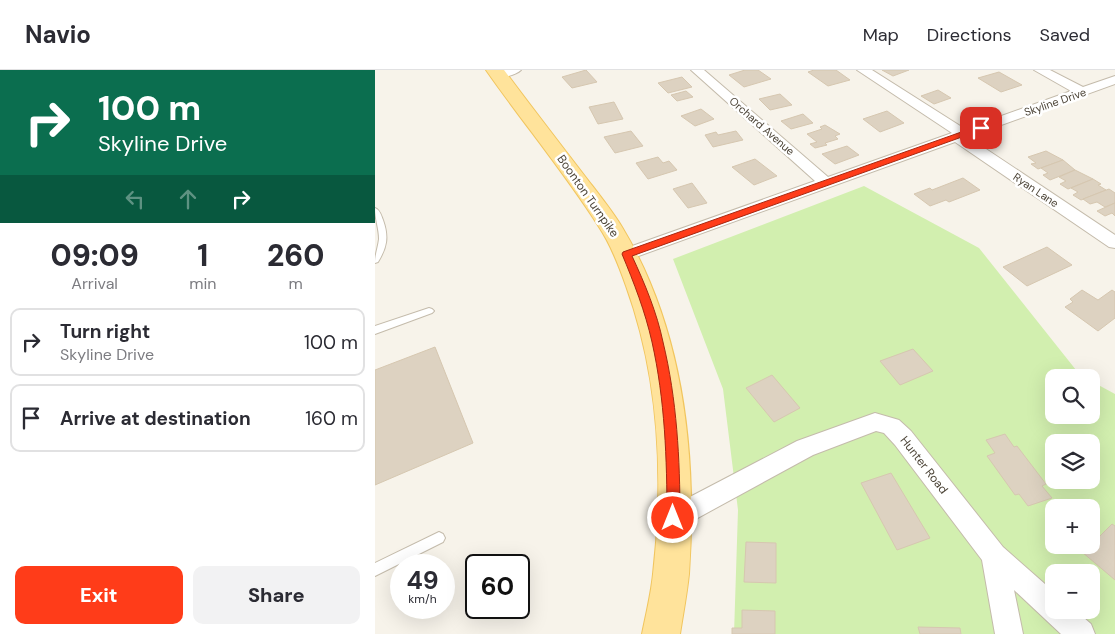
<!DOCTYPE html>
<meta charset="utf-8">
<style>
body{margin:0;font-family:"DM Sans",sans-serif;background:#f2f2f3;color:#2b2b33;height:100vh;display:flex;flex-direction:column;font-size:19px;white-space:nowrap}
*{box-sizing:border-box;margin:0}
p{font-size:16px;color:#7c7c81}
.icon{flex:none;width:28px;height:28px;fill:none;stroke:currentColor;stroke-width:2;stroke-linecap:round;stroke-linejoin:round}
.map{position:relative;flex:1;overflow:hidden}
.panel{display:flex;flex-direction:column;background:#fff;width:375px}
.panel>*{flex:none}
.guide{background:#0b6e4f;color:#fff;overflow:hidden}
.tools{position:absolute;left:670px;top:299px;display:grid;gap:10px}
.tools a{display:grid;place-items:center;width:55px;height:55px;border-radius:10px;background:#fff;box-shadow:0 5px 20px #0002;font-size:25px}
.speed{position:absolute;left:15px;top:484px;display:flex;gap:10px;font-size:25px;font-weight:700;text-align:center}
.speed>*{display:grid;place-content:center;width:65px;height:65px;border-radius:50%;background:#fff;box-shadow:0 5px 20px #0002;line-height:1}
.speed small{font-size:12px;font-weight:400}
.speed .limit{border:2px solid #111;border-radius:8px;background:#fff;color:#111}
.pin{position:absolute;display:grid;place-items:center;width:42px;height:42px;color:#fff;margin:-21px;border-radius:10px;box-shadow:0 2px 8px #0006}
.me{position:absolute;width:55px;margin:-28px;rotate:0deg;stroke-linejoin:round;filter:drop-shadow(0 0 4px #0008)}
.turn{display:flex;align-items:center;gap:18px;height:105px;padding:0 15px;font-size:22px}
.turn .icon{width:65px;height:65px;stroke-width:2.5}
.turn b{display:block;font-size:35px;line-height:42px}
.lanes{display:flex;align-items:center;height:48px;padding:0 15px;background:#0003;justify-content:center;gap:25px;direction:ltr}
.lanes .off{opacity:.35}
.eta{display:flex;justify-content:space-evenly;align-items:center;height:85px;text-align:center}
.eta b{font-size:30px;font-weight:800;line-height:35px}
.cta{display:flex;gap:10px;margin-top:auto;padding:10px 15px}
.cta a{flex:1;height:58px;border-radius:10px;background:#ff3c19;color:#fff;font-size:20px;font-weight:800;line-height:58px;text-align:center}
.cta a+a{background:#f2f2f3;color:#2b2b33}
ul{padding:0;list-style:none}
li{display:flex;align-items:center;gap:15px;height:68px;margin:0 10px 8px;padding:0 5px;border:2px solid #e1e1e2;border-radius:10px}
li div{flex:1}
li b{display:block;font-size:19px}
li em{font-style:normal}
header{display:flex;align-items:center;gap:30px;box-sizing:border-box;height:70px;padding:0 25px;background:#fff;border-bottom:1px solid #e1e1e2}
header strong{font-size:24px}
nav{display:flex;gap:28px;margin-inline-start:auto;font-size:18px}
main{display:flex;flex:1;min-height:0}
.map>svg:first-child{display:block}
</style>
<header>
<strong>Navio</strong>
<nav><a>Map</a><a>Directions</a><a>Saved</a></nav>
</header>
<main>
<section class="panel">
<div class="guide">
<div class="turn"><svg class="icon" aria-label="right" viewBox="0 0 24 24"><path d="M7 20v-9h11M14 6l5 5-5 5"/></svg><div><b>100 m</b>Skyline Drive</div></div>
<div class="lanes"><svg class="icon off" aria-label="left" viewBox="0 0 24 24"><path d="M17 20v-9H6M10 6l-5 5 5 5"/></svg><svg class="icon off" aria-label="ahead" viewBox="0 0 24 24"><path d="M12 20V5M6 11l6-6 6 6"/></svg><svg class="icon" aria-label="right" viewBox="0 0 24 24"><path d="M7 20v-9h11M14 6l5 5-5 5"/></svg></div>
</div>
<div class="eta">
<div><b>09:09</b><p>Arrival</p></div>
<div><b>1</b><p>min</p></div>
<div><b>260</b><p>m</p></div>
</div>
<ul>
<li><svg class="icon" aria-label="right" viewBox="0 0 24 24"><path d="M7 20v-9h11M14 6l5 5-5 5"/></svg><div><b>Turn right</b><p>Skyline Drive</p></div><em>100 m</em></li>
<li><svg class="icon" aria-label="arrive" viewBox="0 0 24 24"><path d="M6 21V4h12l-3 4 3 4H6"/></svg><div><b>Arrive at destination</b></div><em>160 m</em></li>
</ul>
<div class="cta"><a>Exit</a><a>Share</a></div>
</section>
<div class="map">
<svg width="740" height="564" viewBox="0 0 740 564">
<rect width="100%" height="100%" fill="#f7f3ea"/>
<path fill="#d2efaf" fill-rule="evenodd" d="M 489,116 L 604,178 L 705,305 L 709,307 L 679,308 L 679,345 L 716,345 L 716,311 L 740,324 L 740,564 L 359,564 L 363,440 L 348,319 L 298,189 ZM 679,372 L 716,372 L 716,410 L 679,410 ZM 679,438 L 716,438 L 716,475 L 679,475 ZM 679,502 L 716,502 L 716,540 L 679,540 Z"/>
<g fill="#ddd2c1" stroke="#d6c7b0">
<path d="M 211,0 L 222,12 L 197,18 L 187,7 Z"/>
<path d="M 370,0 L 383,0 L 396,9 L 369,17 L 354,5 Z"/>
<path d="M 439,0 L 461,0 L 475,10 L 453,16 L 433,2 Z"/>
<path d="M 507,0 L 534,0 L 518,6 Z"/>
<path d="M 624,2 L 647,15 L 626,22 L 603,8 Z"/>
<path d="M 307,7 L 317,17 L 293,23 L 283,13 Z"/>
<path d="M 563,20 L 576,28 L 559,34 L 546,26 Z"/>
<path d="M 311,21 L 318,27 L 302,31 L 296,25 Z"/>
<path d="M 405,24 L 417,35 L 395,40 L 384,29 Z"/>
<path d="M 239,32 L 248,49 L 223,54 L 214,37 Z"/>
<path d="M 326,39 L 339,49 L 320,56 L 306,46 Z"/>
<path d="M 512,41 L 529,53 L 505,62 L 488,49 Z"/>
<path d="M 428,44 L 438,53 L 416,59 L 406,51 Z"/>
<path d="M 450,55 L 465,64 L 460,66 L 463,69 L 450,73 L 452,75 L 440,78 L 435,74 L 442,72 L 432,64 L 447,59 L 445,57 Z"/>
<path d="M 256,61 L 268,76 L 240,83 L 229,67 Z"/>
<path d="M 361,61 L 368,70 L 338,77 L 330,65 L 341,62 L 343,65 Z"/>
<path d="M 472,76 L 484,85 L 460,94 L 447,84 Z"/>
<path d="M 671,81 L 688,90 L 663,99 L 656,94 L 661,93 L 653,87 Z"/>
<path d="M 283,87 L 288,93 L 294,91 L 302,100 L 273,109 L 261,93 Z"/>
<path d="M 380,89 L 402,106 L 379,115 L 357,97 Z"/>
<path d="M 688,90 L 700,100 L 675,110 L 668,105 L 673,103 L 666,98 Z"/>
<path d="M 700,100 L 718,109 L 693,119 L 685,114 L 691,111 L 684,107 Z"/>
<path d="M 588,108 L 605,120 L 574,132 L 571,130 L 555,136 L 539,124 L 555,118 L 557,120 Z"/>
<path d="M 718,109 L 726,114 L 723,115 L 731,120 L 706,130 L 698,125 L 703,122 L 696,118 Z"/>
<path d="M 317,113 L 332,133 L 313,138 L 298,119 Z"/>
<path d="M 734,119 L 740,123 L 740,133 L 730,137 L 722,132 L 715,134 L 708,129 Z"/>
<path d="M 740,133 L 740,146 L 737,143 L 730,146 L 722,141 Z"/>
<path d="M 672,177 L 697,195 L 652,216 L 628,197 Z"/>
<path d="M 707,220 L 723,230 L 737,220 L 740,222 L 740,248 L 723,261 L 690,237 L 698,232 L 695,229 Z"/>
<path d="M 60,277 L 98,373 L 0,415 L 0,300 Z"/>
<path d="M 538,279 L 558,301 L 525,315 L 505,291 Z"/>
<path d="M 397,305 L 425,338 L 399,352 L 371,318 Z"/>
<path d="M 630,364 L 639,377 L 642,376 L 671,414 L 667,416 L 677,428 L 653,436 L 644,424 L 640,425 L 612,386 L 620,383 L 611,370 Z"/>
<path d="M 516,403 L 555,468 L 522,480 L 486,413 Z"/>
<path d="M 737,454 L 740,456 L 740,510 L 707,482 L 716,475 Z"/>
<path d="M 371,472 L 401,473 L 401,513 L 369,512 Z"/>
<path d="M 367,540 L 400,541 L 400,564 L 357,564 L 357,558 L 367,558 Z"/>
<path d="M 543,557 L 585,558 L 586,564 L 545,564 Z"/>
</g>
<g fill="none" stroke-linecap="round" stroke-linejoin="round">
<g stroke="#c4bbab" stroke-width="2">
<g id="service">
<path d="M 0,138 C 5,140 6,145 8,150 C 14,167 12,177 3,192 L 0,193 C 0,184 3,178 4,169 C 4,159 0,149 0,138 Z"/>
<path d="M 54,238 L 57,239 L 59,241 L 57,243 L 0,264 L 0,256 Z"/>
<path d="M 64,462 L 68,464 L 70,468 L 68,472 L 0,506 L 0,493 Z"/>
</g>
</g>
<g stroke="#c4bbab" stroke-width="2">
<g id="minor">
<path d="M 123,0 L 146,0 C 141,5 126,9 119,7 L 117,4 L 119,1 Z"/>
<path d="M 316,0 L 329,0 L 453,107 L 577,63 L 482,0 L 497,0 L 590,59 L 696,21 L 659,0 L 675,0 L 708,17 L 740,6 L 740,14 L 593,67 L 740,165 L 740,178 L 734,177 L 580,72 L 258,188 L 252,190 L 246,188 L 243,184 L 246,180 L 440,111 Z"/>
<path d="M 500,343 L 524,350 L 536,361 L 628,477 L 679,522 L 679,540 L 700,540 L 716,554 L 720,564 L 686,564 L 639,520 L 648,564 L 620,564 L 607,490 L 520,375 L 509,363 L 501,361 L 438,385 L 308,456 L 299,459 L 290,456 L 287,448 L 290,440 L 422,371 Z"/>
</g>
</g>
<g stroke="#f1c55e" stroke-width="2">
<path id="primary" d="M 111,0 L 129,0 C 155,35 182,70 209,105 C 222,122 236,139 247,157 C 309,260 322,387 314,504 C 312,524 308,544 305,564 L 267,564 C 271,544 276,524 278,504 C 289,408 284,307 251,216 C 244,196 236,175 224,157 C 190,103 148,53 111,0 Z"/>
</g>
<use href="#service" fill="#fff" fill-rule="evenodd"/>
<use href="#minor" fill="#fff" fill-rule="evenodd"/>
<use href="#primary" fill="#ffe39b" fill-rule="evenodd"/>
</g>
<path fill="#ff3c19" stroke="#a62710" d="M 606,55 L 609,56 L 609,59 L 257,186 C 270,214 282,243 288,272 C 302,330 305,389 305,448 L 303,452 L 298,454 L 294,452 L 292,448 C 292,389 290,330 277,272 C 270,241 259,213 247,184 L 248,182 Z"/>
<g text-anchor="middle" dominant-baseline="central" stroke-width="5" stroke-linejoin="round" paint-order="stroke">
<g font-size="11" fill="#4c4437" stroke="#fff">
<text transform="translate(680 32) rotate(-19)">Skyline Drive</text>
<text transform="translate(387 56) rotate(41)">Orchard Avenue</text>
<text transform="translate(661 120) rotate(34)">Ryan Lane</text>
</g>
<g font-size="12" fill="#4c4437" stroke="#fff">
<text transform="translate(213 126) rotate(55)">Boonton Turnpike</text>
<text transform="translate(549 395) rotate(52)">Hunter Road</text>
</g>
</g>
</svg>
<div class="tools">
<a><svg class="icon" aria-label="search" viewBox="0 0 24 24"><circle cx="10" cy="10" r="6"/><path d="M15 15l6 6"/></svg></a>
<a><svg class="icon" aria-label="layers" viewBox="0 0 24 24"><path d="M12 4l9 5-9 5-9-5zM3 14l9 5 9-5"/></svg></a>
<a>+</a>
<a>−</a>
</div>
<div class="speed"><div>49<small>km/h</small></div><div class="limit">60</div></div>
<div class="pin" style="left:606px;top:58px;background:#d93025"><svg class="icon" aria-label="arrive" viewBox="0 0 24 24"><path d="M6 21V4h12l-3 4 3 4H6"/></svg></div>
<svg class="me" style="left:298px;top:448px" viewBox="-20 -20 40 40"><circle r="17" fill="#ff3c19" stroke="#fff" stroke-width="3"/><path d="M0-11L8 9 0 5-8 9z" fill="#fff"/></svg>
</div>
</main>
